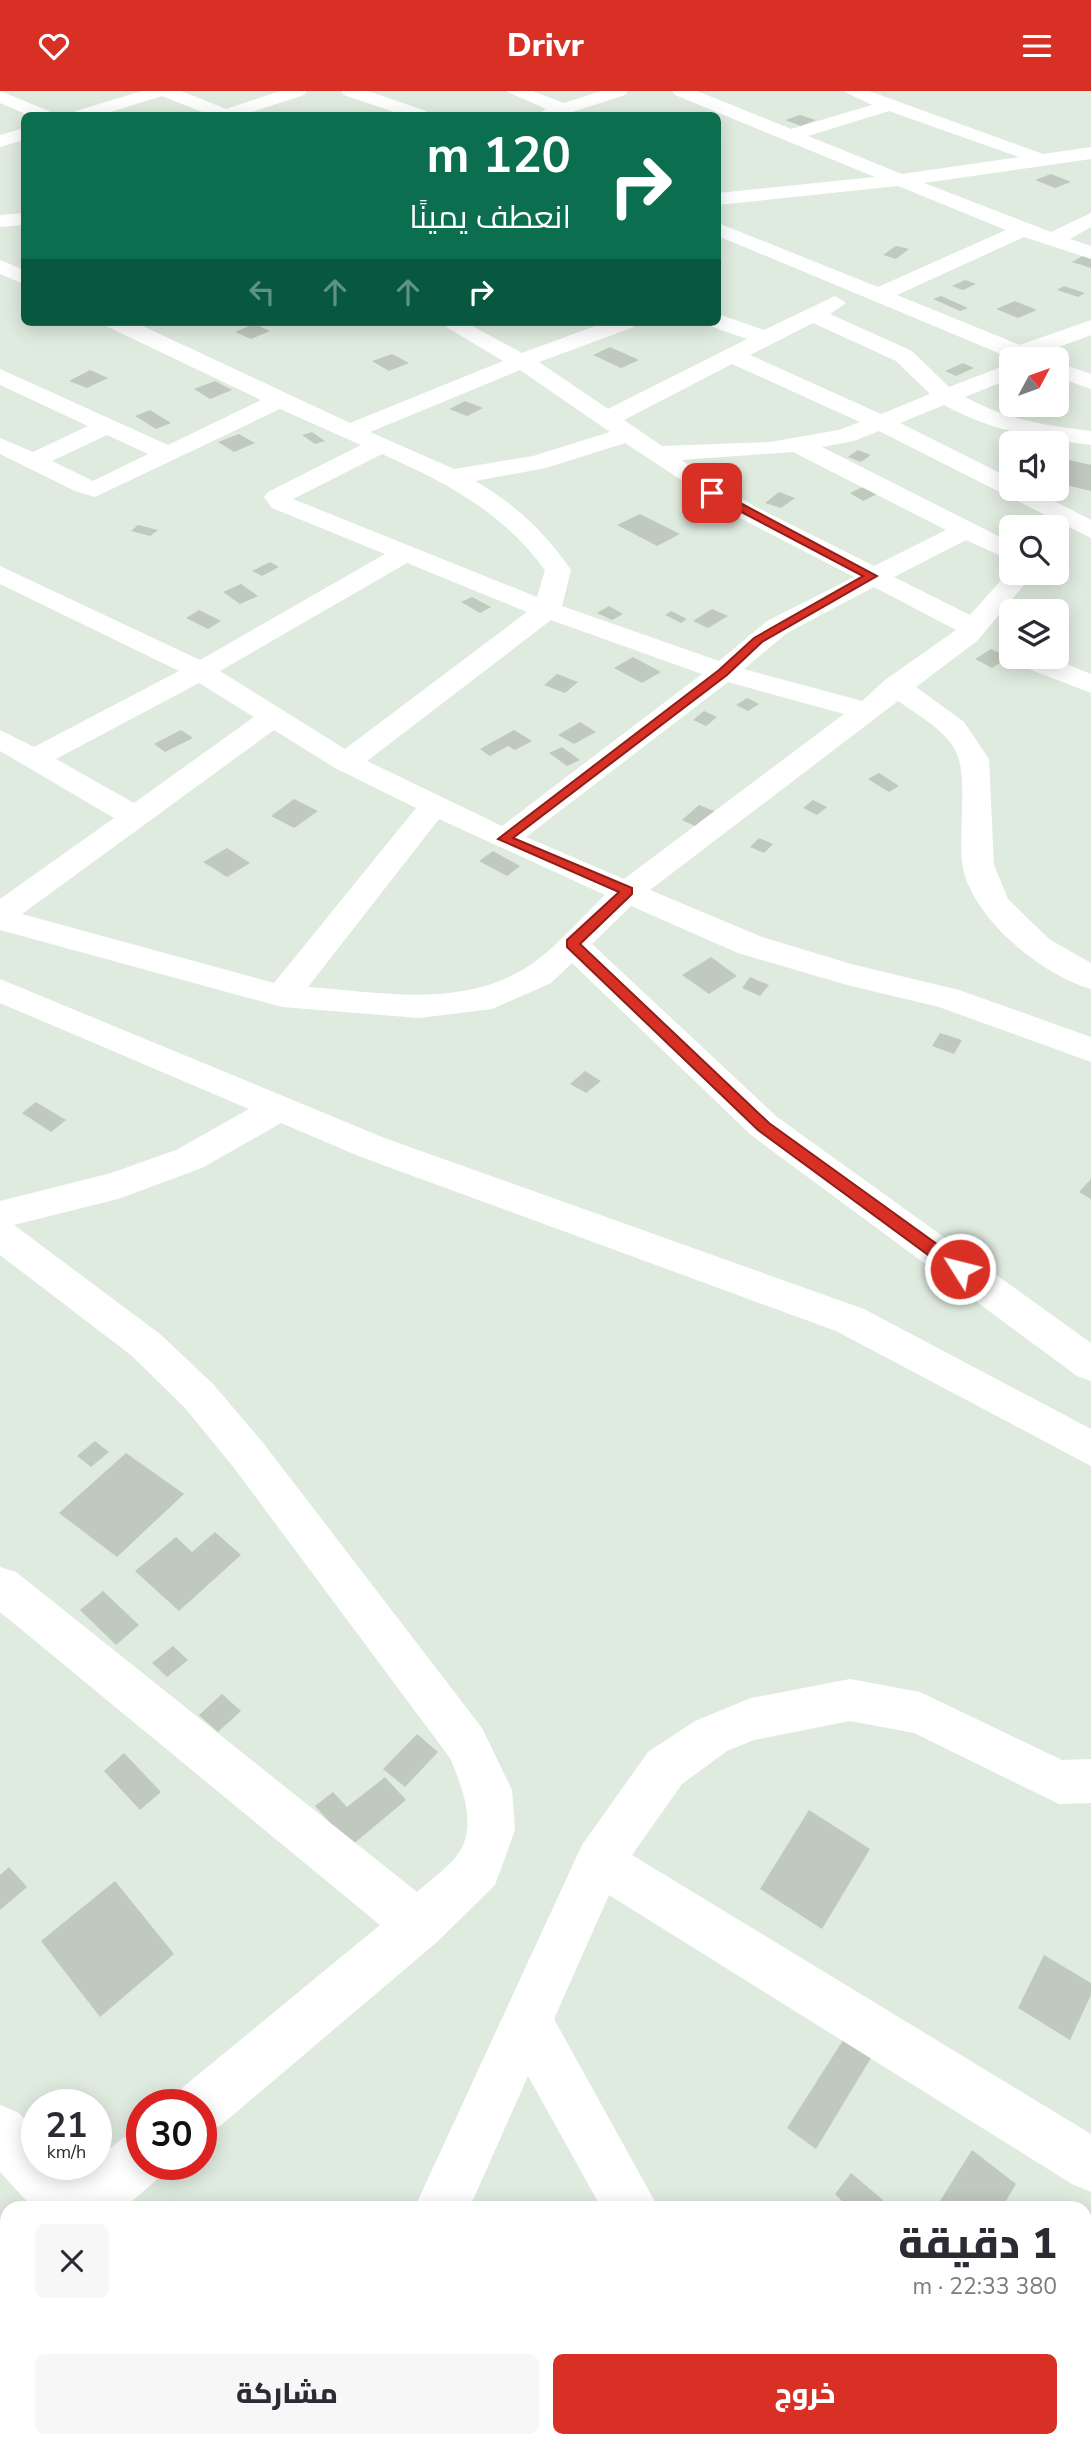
<!DOCTYPE html>
<html lang="ar">
<meta charset="utf-8">
<style>
body{margin:0;font-family:"Nunito Sans",Cairo,sans-serif;background:#f7f7f7;color:#2b2b33;direction:rtl;height:100vh;display:flex;flex-direction:column;font-size:26px;white-space:nowrap}
*{box-sizing:border-box;margin:0}
p{font-size:23px;color:#7c7c81}
.icon{flex:none;width:38px;height:38px;fill:none;stroke:currentColor;stroke-width:2;stroke-linecap:round;stroke-linejoin:round}
.map{position:relative;flex:1;overflow:hidden;direction:ltr}
.sheet{position:absolute;left:0px;top:2110px;width:1092px;height:247px;display:flex;flex-direction:column;background:#fff;border-radius:21px 21px 0 0;box-shadow:0 4px 18px #0003;direction:rtl}
.sheet>*{flex:none}
.hud{position:absolute;left:21px;top:21px;width:700px;height:214px;border-radius:10px;box-shadow:0 4px 18px #0003;direction:rtl;background:#0b6e4f;color:#fff;overflow:hidden}
.needle{width:46px;rotate:49deg}
.buttons{position:absolute;left:999px;top:256px;display:grid;gap:14px}
.buttons a{display:grid;place-items:center;width:70px;height:70px;border-radius:10px;background:#fff;box-shadow:0 4px 18px #0003;font-size:35px}
.speed{position:absolute;left:21px;top:1998px;display:flex;gap:14px;font-size:35px;font-weight:700;text-align:center}
.speed>*{display:grid;place-content:center;width:91px;height:91px;border-radius:50%;background:#fff;box-shadow:0 4px 18px #0003;line-height:1}
.speed small{font-size:18px;font-weight:400}
.speed .limit{border:10px solid #d22;background:#fff;color:#111}
.pin{position:absolute;display:grid;place-items:center;width:60px;height:60px;color:#fff;margin:-30px;border-radius:14px;box-shadow:0 4px 10px #0006}
.me{position:absolute;width:77px;margin:-38px;rotate:306deg;stroke-linejoin:round;filter:drop-shadow(0 0 5px #0008)}
.turn{display:flex;align-items:center;gap:24px;height:147px;padding:0 35px;font-size:32px}
.turn .icon{width:91px;height:91px;stroke-width:2.5}
.turn b{display:block;font-size:49px;line-height:60px}
.lanes{display:flex;align-items:center;height:66px;padding:0 35px;background:#0003;justify-content:center;gap:35px;direction:ltr}
.lanes .off{opacity:.35}
.round{display:grid;place-items:center;flex:none;width:74px;height:74px;border-radius:10px;background:#f7f7f7}
.overview{display:flex;align-items:center;justify-content:space-between;height:119px;padding:0 35px}
h1{font-size:42px;font-weight:800;line-height:52px}
.action{display:flex;gap:14px;margin-top:auto;padding:14px 35px}
.action a{flex:1;height:80px;border-radius:10px;background:#d93025;color:#fff;font-size:28px;font-weight:800;line-height:80px;text-align:center}
.action a+a{background:#f7f7f7;color:#2b2b33}
header{display:flex;justify-content:space-between;align-items:center;height:91px;padding:0 35px;background:#d93025;color:#fff;font-size:32px;font-weight:800}
.map>svg:first-child{display:block}
</style>
<header><svg class="icon" aria-label="menu" viewBox="0 0 24 24"><path d="M4 6h16M4 12h16M4 18h16"/></svg>Drivr<svg class="icon" aria-label="heart" viewBox="0 0 24 24"><path d="M12 20l-8-8c-3-5 5-10 8-4 3-6 11-1 8 4z"/></svg></header>
<div class="map">
<svg width="1091" height="2357" viewBox="0 0 1091 2357">
<rect width="100%" height="100%" fill="#e0ebdf"/>
<g fill="#c0c9bd">
<path d="M 800,24 L 816,29 L 801,35 L 785,29 Z"/>
<path d="M 1051,83 L 1071,91 L 1055,97 L 1035,89 Z"/>
<path d="M 896,155 L 909,158 L 896,168 L 883,164 Z"/>
<path d="M 1086,163 L 1091,165 L 1091,177 L 1072,171 Z"/>
<path d="M 965,189 L 976,193 L 963,199 L 952,195 Z"/>
<path d="M 1064,195 L 1085,202 L 1078,206 L 1057,199 Z"/>
<path d="M 941,205 L 968,217 L 960,220 L 933,208 Z"/>
<path d="M 1015,210 L 1037,219 L 1018,227 L 996,218 Z"/>
<path d="M 254,233 L 270,240 L 251,248 L 235,241 Z"/>
<path d="M 610,256 L 639,269 L 621,277 L 593,264 Z"/>
<path d="M 392,263 L 409,272 L 389,280 L 372,270 Z"/>
<path d="M 963,272 L 974,277 L 956,285 L 945,280 Z"/>
<path d="M 90,279 L 108,287 L 87,297 L 69,290 Z"/>
<path d="M 215,290 L 232,299 L 210,308 L 194,298 Z"/>
<path d="M 465,310 L 483,317 L 467,325 L 449,318 Z"/>
<path d="M 150,319 L 171,332 L 156,338 L 135,325 Z"/>
<path d="M 1017,333 L 1055,349 L 1035,352 L 1005,339 Z"/>
<path d="M 312,341 L 325,350 L 315,353 L 302,344 Z"/>
<path d="M 239,343 L 255,352 L 234,361 L 218,351 Z"/>
<path d="M 858,359 L 871,364 L 861,371 L 848,366 Z"/>
<path d="M 1060,367 L 1091,374 L 1091,400 L 1057,392 L 1057,372 Z"/>
<path d="M 871,392 L 885,399 L 863,410 L 850,402 Z"/>
<path d="M 779,401 L 795,407 L 781,417 L 765,412 Z"/>
<path d="M 705,412 L 725,421 L 707,431 L 687,422 Z"/>
<path d="M 640,423 L 680,443 L 657,455 L 617,434 Z"/>
<path d="M 138,434 L 158,439 L 150,445 L 131,440 Z"/>
<path d="M 270,471 L 279,476 L 262,485 L 252,480 Z"/>
<path d="M 241,493 L 258,505 L 240,513 L 223,501 Z"/>
<path d="M 472,506 L 491,516 L 480,522 L 461,511 Z"/>
<path d="M 609,515 L 623,523 L 612,529 L 597,522 Z"/>
<path d="M 712,518 L 728,525 L 708,537 L 693,530 Z"/>
<path d="M 199,519 L 221,530 L 208,538 L 186,527 Z"/>
<path d="M 671,520 L 687,528 L 681,532 L 665,524 Z"/>
<path d="M 991,558 L 1009,566 L 992,577 L 975,568 Z"/>
<path d="M 633,566 L 661,581 L 642,592 L 614,577 Z"/>
<path d="M 557,583 L 578,591 L 565,602 L 544,594 Z"/>
<path d="M 747,607 L 759,613 L 748,620 L 736,614 Z"/>
<path d="M 704,620 L 717,626 L 706,635 L 693,629 Z"/>
<path d="M 580,631 L 596,641 L 574,653 L 558,644 Z"/>
<path d="M 181,639 L 193,647 L 165,661 L 154,653 Z"/>
<path d="M 514,639 L 532,650 L 515,659 L 508,655 L 490,665 L 480,658 Z"/>
<path d="M 562,656 L 580,669 L 567,675 L 549,662 Z"/>
<path d="M 879,682 L 899,695 L 889,701 L 868,688 Z"/>
<path d="M 294,708 L 318,720 L 294,737 L 271,725 Z"/>
<path d="M 813,709 L 827,716 L 817,724 L 803,717 Z"/>
<path d="M 699,714 L 719,722 L 701,738 L 682,729 Z"/>
<path d="M 759,747 L 773,753 L 764,762 L 750,756 Z"/>
<path d="M 227,757 L 250,772 L 227,786 L 203,771 Z"/>
<path d="M 493,760 L 520,775 L 507,785 L 479,770 Z"/>
<path d="M 711,866 L 737,885 L 709,903 L 682,884 Z"/>
<path d="M 750,886 L 769,894 L 760,905 L 742,897 Z"/>
<path d="M 940,942 L 962,949 L 954,963 L 932,955 Z"/>
<path d="M 585,980 L 601,990 L 586,1002 L 570,993 Z"/>
<path d="M 36,1011 L 66,1029 L 51,1041 L 22,1022 Z"/>
<path d="M 1091,1088 L 1091,1108 L 1079,1101 Z"/>
<path d="M 95,1350 L 109,1361 L 91,1376 L 77,1365 Z"/>
<path d="M 126,1362 L 184,1403 L 117,1466 L 59,1422 Z"/>
<path d="M 215,1441 L 241,1464 L 179,1520 L 135,1480 L 176,1446 L 192,1461 Z"/>
<path d="M 103,1500 L 139,1534 L 116,1554 L 80,1519 Z"/>
<path d="M 173,1555 L 188,1569 L 167,1586 L 152,1572 Z"/>
<path d="M 222,1603 L 241,1620 L 218,1641 L 199,1624 Z"/>
<path d="M 417,1643 L 438,1661 L 405,1696 L 383,1678 Z"/>
<path d="M 124,1662 L 161,1701 L 140,1719 L 104,1680 Z"/>
<path d="M 385,1686 L 406,1709 L 351,1755 L 315,1715 L 333,1701 L 347,1716 Z"/>
<path d="M 809,1719 L 870,1758 L 822,1838 L 760,1798 Z"/>
<path d="M 9,1776 L 27,1796 L 0,1819 L 0,1784 Z"/>
<path d="M 115,1790 L 174,1863 L 100,1926 L 41,1850 Z"/>
<path d="M 1044,1864 L 1091,1892 L 1091,1904 L 1070,1949 L 1018,1917 Z"/>
<path d="M 847,1943 L 874,1962 L 816,2058 L 787,2037 Z"/>
<path d="M 972,2059 L 1016,2093 L 1001,2118 L 935,2118 Z"/>
<path d="M 851,2082 L 883,2109 L 877,2118 L 850,2118 L 835,2103 Z"/>
<path d="M 569,2350 L 593,2350 L 588,2357 L 576,2357 Z"/>
</g>
<g fill="none" stroke-linecap="round" stroke-linejoin="round">
<g fill="#fff" fill-rule="evenodd">
<path d="M 0,0 L 49,20 L 51,24 L 28,24 L 0,12 Z"/>
<path d="M 142,0 L 181,0 L 226,18 L 280,0 L 307,0 L 304,4 L 242,24 L 210,24 L 162,5 L 101,24 L 74,24 L 76,20 Z"/>
<path d="M 341,0 L 368,0 L 426,20 L 428,24 L 403,24 L 344,4 Z"/>
<path d="M 506,0 L 532,0 L 564,12 L 601,0 L 628,0 L 625,4 L 563,24 L 537,24 L 546,18 Z"/>
<path d="M 672,0 L 697,0 L 791,38 L 872,14 L 843,0 L 869,0 L 1043,63 L 1091,56 L 1091,68 L 924,92 L 1051,141 L 1091,122 L 1091,136 L 1070,148 L 1091,155 L 1091,168 L 1024,146 L 897,204 L 1020,254 L 1091,229 L 1091,244 L 1040,263 L 1044,268 L 1013,268 L 718,145 L 718,132 L 878,196 L 1006,139 L 898,95 L 718,114 L 718,102 L 875,86 L 675,4 ZM 889,20 L 1019,66 L 902,83 L 808,45 Z"/>
<path d="M 24,37 L 24,49 L 0,56 L 0,44 Z"/>
<path d="M 24,122 L 24,134 L 0,136 L 0,124 Z"/>
<path d="M 0,169 L 24,179 L 24,193 L 0,183 Z"/>
<path d="M 835,205 L 846,212 L 830,223 L 912,260 L 949,296 L 1012,272 L 1012,287 L 965,306 C 1007,329 1044,334 1091,340 L 1091,354 C 1036,347 994,341 944,314 L 900,332 L 1012,388 L 1012,397 L 1029,397 L 1091,429 L 1091,447 L 879,340 L 854,350 L 822,356 L 1012,452 L 1012,470 L 966,449 L 894,486 L 970,524 L 1012,477 L 1012,481 L 1035,481 L 977,550 L 916,596 L 964,631 L 989,668 L 994,774 L 1008,808 L 1049,848 L 1091,872 L 1091,898 C 1042,885 968,824 962,771 C 959,743 966,693 959,669 C 952,642 919,625 898,610 L 650,799 L 762,846 L 851,873 L 959,899 L 1091,946 L 1091,971 L 939,916 L 847,894 L 738,862 L 631,815 L 592,853 L 777,1026 L 1091,1252 L 1091,1290 L 1077,1285 L 751,1044 L 572,872 L 551,892 L 492,918 L 419,927 L 282,916 L 0,839 L 0,808 L 114,727 L 0,660 L 0,639 L 34,656 L 179,580 L 0,493 L 0,475 L 200,569 L 385,463 L 272,417 L 264,406 L 268,401 L 361,354 L 280,318 L 95,406 L 75,400 L 0,363 L 0,347 L 33,361 L 88,335 L 0,294 L 0,278 L 168,354 L 261,309 L 108,236 L 105,231 L 134,231 L 350,332 L 503,270 L 438,231 L 465,231 L 522,262 L 606,231 L 637,231 L 634,236 L 539,271 L 608,318 L 747,248 L 710,235 L 708,231 L 718,231 L 718,223 L 764,239 ZM 813,232 L 896,270 L 930,303 L 881,323 L 750,264 ZM 732,273 L 860,331 L 839,339 L 770,351 L 662,355 L 624,329 ZM 520,279 L 610,341 L 533,365 L 454,378 L 370,341 ZM 107,344 L 148,363 L 93,390 L 52,370 ZM 625,352 L 736,425 L 854,486 L 767,530 L 719,570 L 562,515 L 571,479 C 545,441 515,413 475,390 L 546,377 ZM 793,361 L 946,439 L 874,475 L 754,415 L 681,369 ZM 382,363 C 445,391 503,421 545,479 L 537,506 L 293,408 ZM 407,472 L 527,521 L 345,658 L 220,580 ZM 874,496 L 956,539 L 885,589 L 862,610 L 744,578 L 787,542 ZM 551,529 L 702,583 L 502,735 L 367,670 ZM 728,591 L 844,623 L 624,788 L 526,746 ZM 199,592 L 254,626 L 134,712 L 56,668 ZM 274,639 L 335,677 L 416,717 L 274,892 L 22,823 ZM 439,728 L 605,804 C 583,825 552,861 527,876 C 462,918 380,901 308,896 Z"/>
<path d="M 1057,271 L 1091,283 L 1091,298 L 1057,286 Z"/>
<path d="M 1012,559 L 1012,565 L 1046,565 L 1091,583 L 1091,602 L 1011,571 L 1007,565 Z"/>
<path d="M 0,888 L 387,1048 L 864,1218 L 1091,1338 L 1091,1375 L 836,1240 L 361,1066 L 281,1032 L 202,1077 L 118,1108 L 14,1134 L 160,1243 L 213,1293 L 264,1353 L 482,1637 L 512,1699 L 515,1739 L 495,1794 L 437,1851 L 220,2035 L 201,2042 L 201,2014 L 175,2014 L 182,1997 L 380,1834 L 0,1521 L 0,1476 L 16,1481 L 417,1801 C 430,1789 448,1777 458,1763 C 478,1735 462,1695 450,1667 L 234,1377 L 185,1317 L 132,1265 L 0,1164 L 0,1110 L 111,1082 L 176,1059 L 249,1018 L 0,912 Z"/>
<path d="M 850,1588 L 920,1601 L 1062,1669 L 1091,1668 L 1091,1712 L 1059,1713 L 914,1642 L 850,1630 L 754,1649 L 727,1660 L 682,1693 L 632,1764 L 1091,2043 L 1091,2101 L 1072,2093 L 609,1804 L 554,1928 L 659,2118 L 602,2118 L 528,1985 L 469,2118 L 414,2118 L 582,1754 L 648,1661 L 695,1630 L 751,1607 Z"/>
<path d="M 0,2014 L 19,2022 L 37,2041 L 37,2074 L 67,2074 L 77,2085 L 91,2074 L 96,2074 L 96,2069 L 123,2047 L 142,2039 L 142,2074 L 166,2074 L 161,2085 L 123,2118 L 34,2118 L 0,2081 Z"/>
<path d="M 7,2154 L 7,2213 L 0,2216 L 0,2157 Z"/>
<path d="M 1091,2262 L 1091,2330 L 1086,2332 L 1091,2344 L 1090,2357 L 1032,2357 L 1034,2350 L 1085,2350 L 1085,2265 Z"/>
<path d="M 306,2350 L 370,2350 L 372,2357 L 309,2357 Z"/>
<path d="M 781,2350 L 843,2350 L 845,2357 L 784,2357 Z"/>
</g>
</g>
<path fill="#d93025" stroke="#8d1f18" stroke-width="2" d="M 709,399 L 716,399 L 877,485 L 762,551 L 727,584 L 513,747 L 632,797 L 632,803 L 580,853 L 769,1032 L 966,1174 L 966,1183 L 954,1183 L 758,1039 L 567,856 L 567,849 L 619,801 L 498,748 L 719,579 L 754,547 L 863,485 L 709,404 Z"/>
</svg>
<div class="buttons">
<a><svg class="needle" viewBox="-14 -14 28 28"><path d="M0-13l5 13h-10z" fill="#e53935"/><path d="M0 13l5-13h-10z" fill="#7c7c81"/></svg></a>
<a><svg class="icon" aria-label="sound" viewBox="0 0 24 24"><path d="M4 9h4l5-4v14l-5-4H4zM17 9q2 3 0 6"/></svg></a>
<a><svg class="icon" aria-label="search" viewBox="0 0 24 24"><circle cx="10" cy="10" r="6"/><path d="M15 15l6 6"/></svg></a>
<a><svg class="icon" aria-label="layers" viewBox="0 0 24 24"><path d="M12 4l9 5-9 5-9-5zM3 14l9 5 9-5"/></svg></a>
</div>
<div class="speed"><div>21<small>km/h</small></div><div class="limit">30</div></div>
<div class="pin" style="left:712px;top:402px;background:#d93025"><svg class="icon" aria-label="arrive" viewBox="0 0 24 24"><path d="M6 21V4h12l-3 4 3 4H6"/></svg></div>
<svg class="me" style="left:960px;top:1178px" viewBox="-20 -20 40 40"><circle r="17" fill="#d93025" stroke="#fff" stroke-width="3"/><path d="M0-11L8 9 0 5-8 9z" fill="#fff"/></svg>
<div class="hud">
<div class="turn"><svg class="icon" aria-label="right" viewBox="0 0 24 24"><path d="M7 20v-9h11M14 6l5 5-5 5"/></svg><div><b>120 m</b>انعطف يمينًا</div></div>
<div class="lanes"><svg class="icon off" aria-label="left" viewBox="0 0 24 24"><path d="M17 20v-9H6M10 6l-5 5 5 5"/></svg><svg class="icon off" aria-label="ahead" viewBox="0 0 24 24"><path d="M12 20V5M6 11l6-6 6 6"/></svg><svg class="icon off" aria-label="ahead" viewBox="0 0 24 24"><path d="M12 20V5M6 11l6-6 6 6"/></svg><svg class="icon" aria-label="right" viewBox="0 0 24 24"><path d="M7 20v-9h11M14 6l5 5-5 5"/></svg></div>
</div>
<section class="sheet">
<div class="overview"><div><h1>1 دقيقة</h1><p>380 m · 22:33</p></div><a class="round"><svg class="icon" aria-label="close" viewBox="0 0 24 24"><path d="M6 6l12 12M18 6L6 18"/></svg></a></div>
<div class="action"><a>خروج</a><a>مشاركة</a></div>
</section>
</div>
